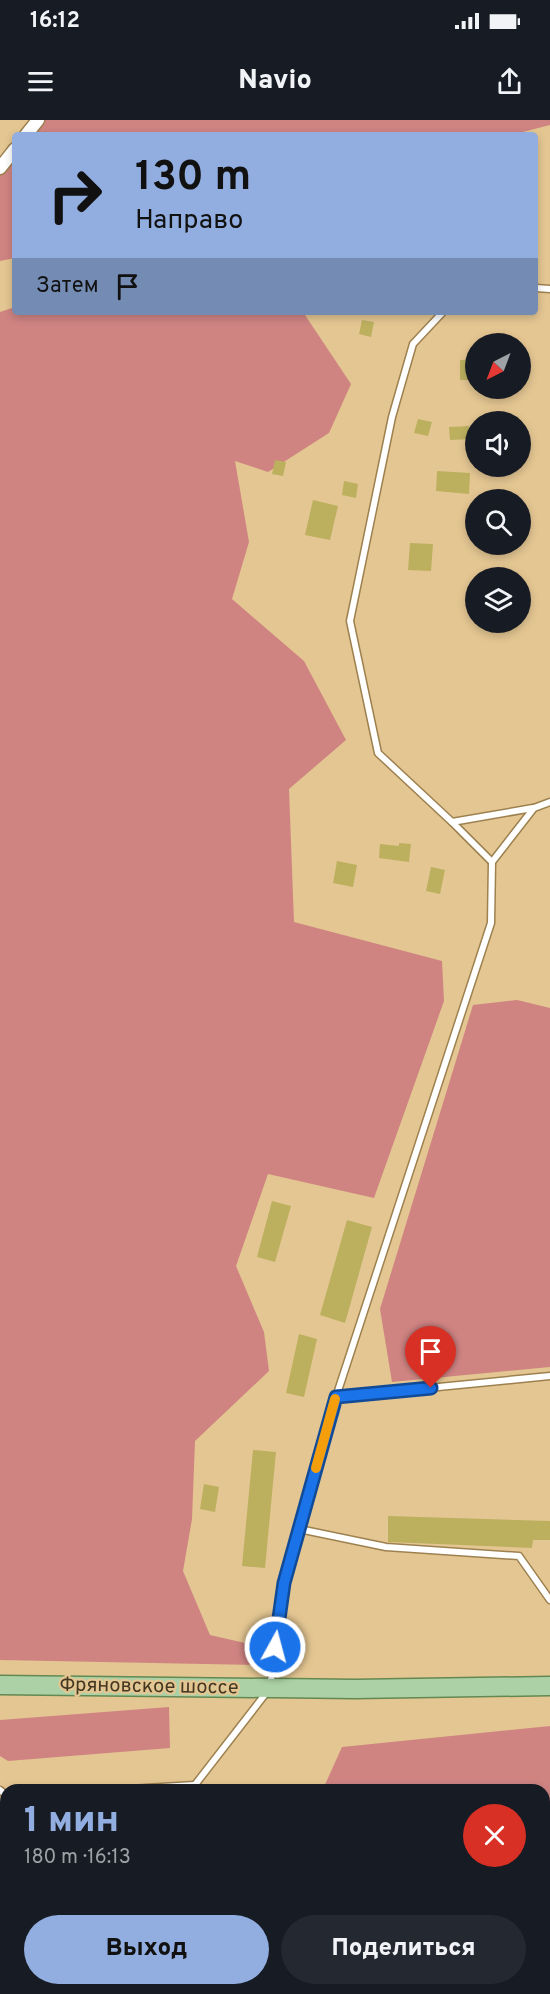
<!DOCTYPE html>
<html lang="ru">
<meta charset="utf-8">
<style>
body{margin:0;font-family:Overpass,sans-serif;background:#242831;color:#f1f3f6;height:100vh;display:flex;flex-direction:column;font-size:22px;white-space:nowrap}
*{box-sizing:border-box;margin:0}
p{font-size:20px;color:#9ea1a6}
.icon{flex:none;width:33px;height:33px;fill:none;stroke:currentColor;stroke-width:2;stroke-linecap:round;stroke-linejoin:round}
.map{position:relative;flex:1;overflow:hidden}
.panel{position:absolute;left:0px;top:1664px;width:550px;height:212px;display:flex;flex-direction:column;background:#171b24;border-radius:18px 18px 0 0;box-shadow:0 3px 9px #0003}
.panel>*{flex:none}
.guide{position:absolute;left:12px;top:12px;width:526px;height:183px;border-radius:6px;box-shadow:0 3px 9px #0003;background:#92aee0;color:#111;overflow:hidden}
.needle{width:39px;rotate:222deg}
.controls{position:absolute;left:465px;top:213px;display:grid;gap:12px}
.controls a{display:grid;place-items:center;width:66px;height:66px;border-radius:50%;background:#171b24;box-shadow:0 3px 9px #0003;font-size:30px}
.pin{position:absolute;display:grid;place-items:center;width:51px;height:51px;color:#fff;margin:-62px -26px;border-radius:50% 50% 50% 0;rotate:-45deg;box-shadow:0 0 6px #0007}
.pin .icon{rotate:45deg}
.me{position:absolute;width:66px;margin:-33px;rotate:7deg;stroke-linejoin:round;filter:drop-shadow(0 0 4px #0008)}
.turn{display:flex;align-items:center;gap:21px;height:126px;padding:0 24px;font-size:27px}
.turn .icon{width:78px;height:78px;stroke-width:2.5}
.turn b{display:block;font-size:42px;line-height:51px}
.then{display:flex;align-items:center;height:57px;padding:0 24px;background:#0003;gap:12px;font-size:22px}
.round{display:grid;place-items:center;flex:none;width:63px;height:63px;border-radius:32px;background:#242831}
.overview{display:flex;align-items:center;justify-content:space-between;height:102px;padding:0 24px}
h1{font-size:36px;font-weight:800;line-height:45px;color:#92aee0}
.action{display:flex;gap:12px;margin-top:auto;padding:12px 24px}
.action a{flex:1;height:69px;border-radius:36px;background:#92aee0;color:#111;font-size:24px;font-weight:800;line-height:69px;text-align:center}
.action a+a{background:#242831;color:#f1f3f6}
.status{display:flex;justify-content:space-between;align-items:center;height:42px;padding:0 30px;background:#171b24;direction:ltr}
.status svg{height:16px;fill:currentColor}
header{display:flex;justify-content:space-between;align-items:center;height:78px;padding:0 24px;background:#171b24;font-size:27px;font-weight:800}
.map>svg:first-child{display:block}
</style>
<div class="status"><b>16:12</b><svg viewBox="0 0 49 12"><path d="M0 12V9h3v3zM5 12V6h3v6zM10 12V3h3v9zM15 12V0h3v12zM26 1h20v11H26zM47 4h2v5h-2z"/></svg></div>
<header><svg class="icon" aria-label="menu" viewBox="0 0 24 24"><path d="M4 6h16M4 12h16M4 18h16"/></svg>Navio<svg class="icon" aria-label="share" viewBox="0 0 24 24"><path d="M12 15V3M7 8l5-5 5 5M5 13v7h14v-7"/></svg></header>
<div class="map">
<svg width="550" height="1874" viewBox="0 0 550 1874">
<rect width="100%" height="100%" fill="#e4c692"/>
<g fill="#cf8482">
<path d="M 38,0 L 550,0 L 550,5 L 511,15 L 26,15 Z"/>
<path d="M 15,29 L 15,138 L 0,141 L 0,48 Z"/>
<path d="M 15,187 L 15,192 L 303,192 L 351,264 L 329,313 L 268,352 L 235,341 L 249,422 L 232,479 L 304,541 L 346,620 L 289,669 L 294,802 L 442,841 L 444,881 L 374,1078 L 268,1054 L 236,1146 L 264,1212 L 269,1251 L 195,1321 L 192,1399 L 183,1451 L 210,1515 L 258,1526 L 259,1545 L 0,1540 L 0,192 Z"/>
<path d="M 517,880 L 550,888 L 550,1247 L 392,1262 L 380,1189 L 473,885 Z"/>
<path d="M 169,1587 L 170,1628 L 8,1641 L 0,1636 L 0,1600 Z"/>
<path d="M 550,1606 L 550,1874 L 34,1874 L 43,1869 L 544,1869 L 544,1670 L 323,1669 L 342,1627 Z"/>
</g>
<g fill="#bcb05f">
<path d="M 362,200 L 374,202 L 371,217 L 359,214 Z"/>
<rect x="460" y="240" width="16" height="20"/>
<path d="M 418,299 L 432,302 L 428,316 L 414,313 Z"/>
<path d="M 469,306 L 470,319 L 450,320 L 449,307 Z"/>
<path d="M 275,340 L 286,342 L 283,356 L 272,354 Z"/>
<path d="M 437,351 L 470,353 L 469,374 L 436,371 Z"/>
<path d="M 344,361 L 358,364 L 356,378 L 342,375 Z"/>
<path d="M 313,380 L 338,386 L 330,420 L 305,415 Z"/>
<path d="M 410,423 L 433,424 L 431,451 L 408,450 Z"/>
<path d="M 399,723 L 411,724 L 409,742 L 379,738 L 380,724 L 399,726 Z"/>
<path d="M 337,741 L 357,745 L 353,767 L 333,763 Z"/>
<path d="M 431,747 L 445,750 L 440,774 L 426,771 Z"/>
<path d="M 272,1081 L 291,1086 L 275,1142 L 257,1137 Z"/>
<path d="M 347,1100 L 372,1107 L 345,1203 L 320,1195 Z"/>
<path d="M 299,1214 L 317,1219 L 304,1277 L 286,1273 Z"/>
<path d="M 253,1330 L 276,1332 L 265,1448 L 242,1446 Z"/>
<path d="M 204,1364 L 219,1367 L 215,1392 L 200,1389 Z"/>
<path d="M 388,1396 L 550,1401 L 550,1420 L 533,1420 L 532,1428 L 388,1422 Z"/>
</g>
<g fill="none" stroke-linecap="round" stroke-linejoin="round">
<g stroke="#9d814f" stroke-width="9">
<g id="service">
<path d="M 536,168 L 550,169"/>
<path d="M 443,192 L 413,224 L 392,297 L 350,501 L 378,633 L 452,702"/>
<path d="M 550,682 L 534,688 L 492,742 L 491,803 L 336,1277 L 550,1256"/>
<path d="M 492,742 L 452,702 L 533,688"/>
<path d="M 299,1409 L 386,1427 L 519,1436 L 550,1480"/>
<path d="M 0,1670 L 6,1675"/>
<path d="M 114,1670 L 194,1665"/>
<path d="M 191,1670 L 270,1568 L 284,1463 L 336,1277"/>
<path d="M 0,1688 L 6,1701"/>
<path d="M 0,1739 L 6,1738"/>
<path d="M 0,1823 L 6,1828"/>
</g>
</g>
<g stroke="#9d814f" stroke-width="15">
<g id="minor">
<path d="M 26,15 L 38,0"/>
<path d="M 0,48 L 15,29"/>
</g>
</g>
<g stroke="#638851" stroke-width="21">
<path id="primary" d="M 0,1565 L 355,1569 L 550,1566"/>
</g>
<use href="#service" stroke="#fff" stroke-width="6"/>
<use href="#minor" stroke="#fff" stroke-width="12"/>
<use href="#primary" stroke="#acd1a6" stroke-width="18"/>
</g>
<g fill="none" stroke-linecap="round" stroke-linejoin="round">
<g stroke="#114b97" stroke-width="15">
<path id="route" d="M 275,1527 L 284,1463 L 336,1277 L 431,1268"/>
</g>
<use href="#route" stroke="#1a73e8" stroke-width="10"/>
<path stroke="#f59e0b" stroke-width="10" d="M 316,1348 L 335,1279"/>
</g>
<g text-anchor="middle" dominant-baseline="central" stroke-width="4.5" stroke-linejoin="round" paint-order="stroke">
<g font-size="20" fill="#443823" stroke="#e4c692">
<text transform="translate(149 1567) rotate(1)">Фряновское шоссе</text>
</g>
</g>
</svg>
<div class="controls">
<a><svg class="needle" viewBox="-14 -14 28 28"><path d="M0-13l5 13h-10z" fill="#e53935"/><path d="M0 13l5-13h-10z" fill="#9ea1a6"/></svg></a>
<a><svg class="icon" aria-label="sound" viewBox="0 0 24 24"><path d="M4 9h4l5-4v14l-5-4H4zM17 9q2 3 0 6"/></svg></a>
<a><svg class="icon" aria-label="search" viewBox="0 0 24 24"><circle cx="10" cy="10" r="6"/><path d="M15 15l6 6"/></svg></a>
<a><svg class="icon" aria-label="layers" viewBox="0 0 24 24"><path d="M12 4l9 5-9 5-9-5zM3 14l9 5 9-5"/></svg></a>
</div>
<div class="pin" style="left:431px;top:1268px;background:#d93025"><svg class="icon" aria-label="arrive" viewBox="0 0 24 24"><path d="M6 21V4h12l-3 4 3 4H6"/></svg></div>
<svg class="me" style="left:275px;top:1527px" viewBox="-20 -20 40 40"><circle r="17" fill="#1a73e8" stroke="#fff" stroke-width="3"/><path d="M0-11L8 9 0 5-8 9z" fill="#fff"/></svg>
<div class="guide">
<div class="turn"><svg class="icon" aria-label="right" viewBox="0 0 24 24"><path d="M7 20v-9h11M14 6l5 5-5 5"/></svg><div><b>130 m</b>Направо</div></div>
<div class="then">Затем<svg class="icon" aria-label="arrive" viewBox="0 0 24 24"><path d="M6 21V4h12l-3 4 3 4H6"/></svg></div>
</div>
<section class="panel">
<div class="overview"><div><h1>1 мин</h1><p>180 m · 16:13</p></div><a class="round" style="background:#d93025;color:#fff"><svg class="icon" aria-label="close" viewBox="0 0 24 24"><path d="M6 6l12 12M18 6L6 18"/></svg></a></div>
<div class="action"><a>Выход</a><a>Поделиться</a></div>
</section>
</div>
